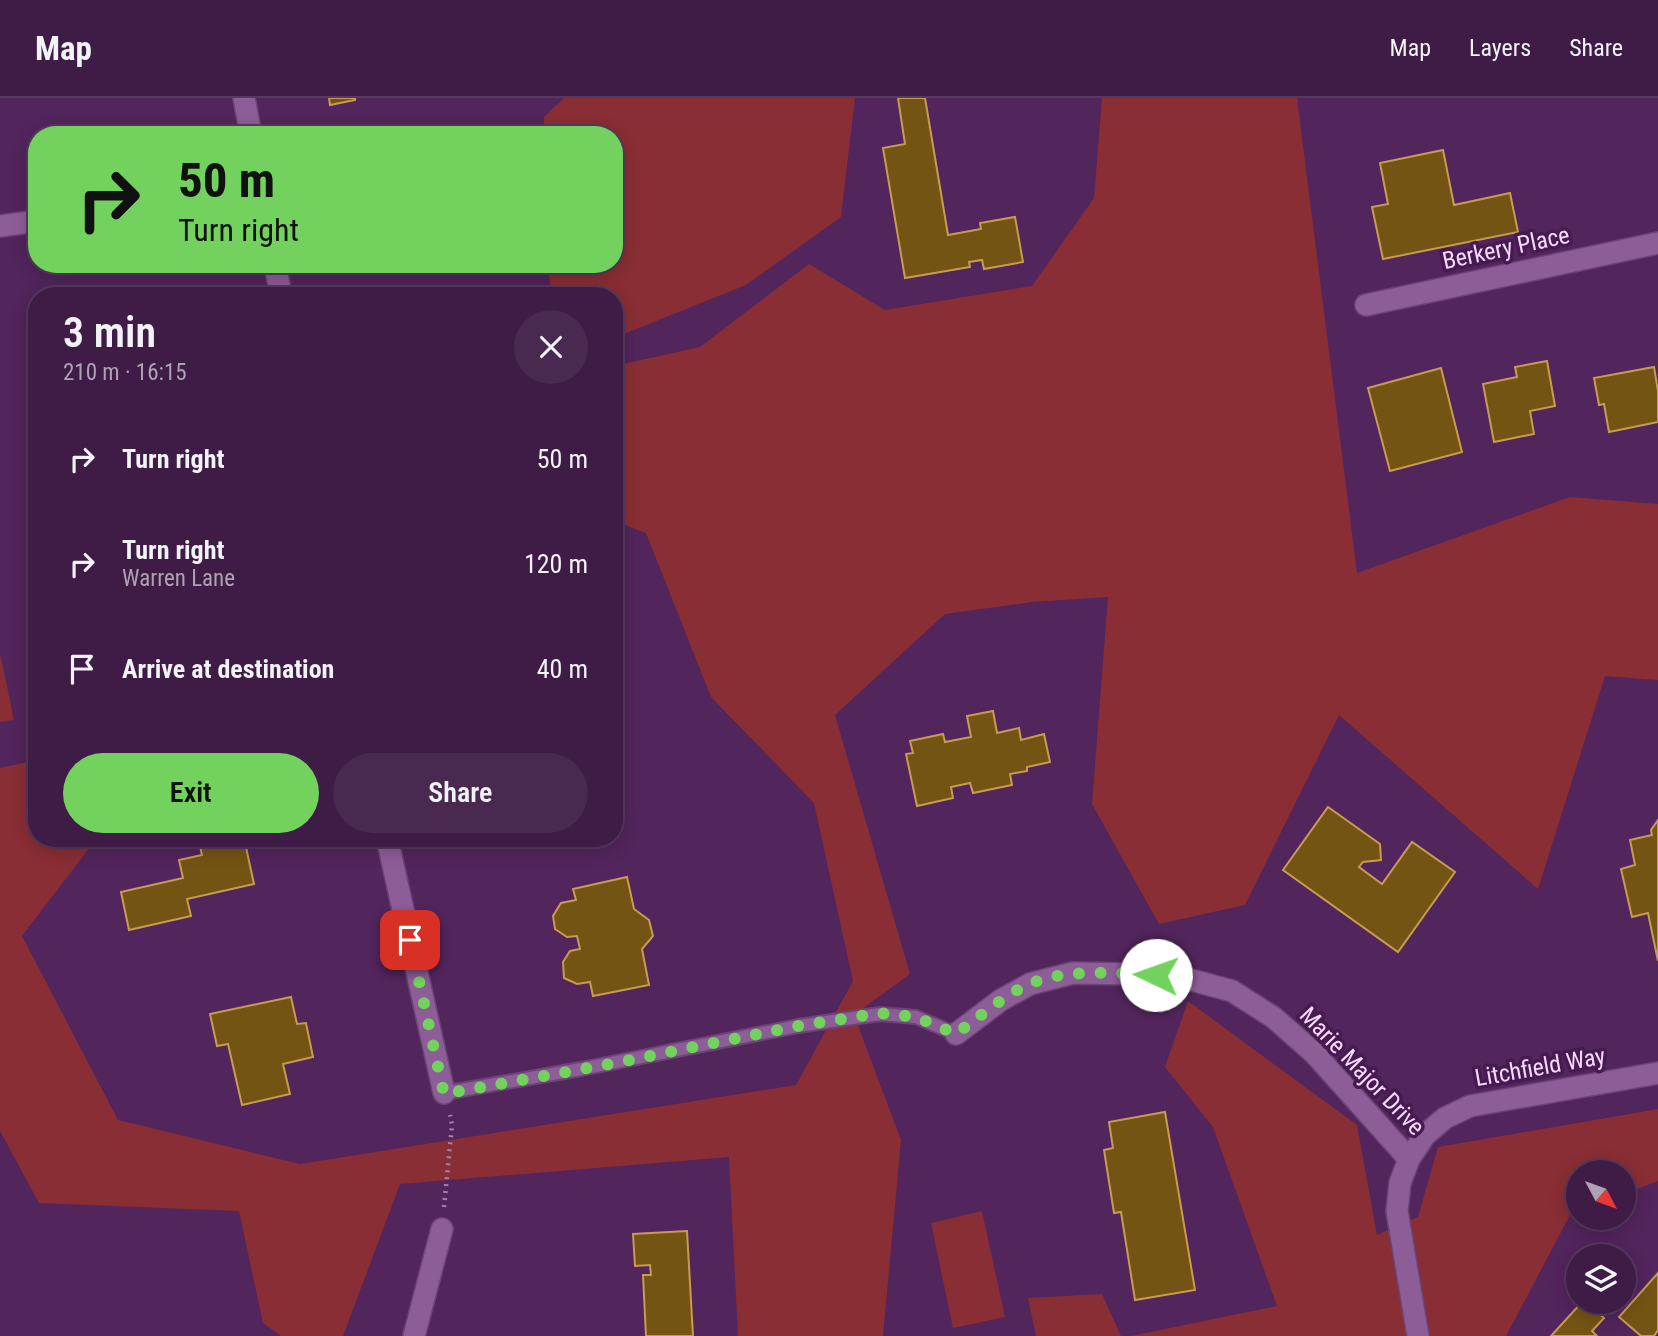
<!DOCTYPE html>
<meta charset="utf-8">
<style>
body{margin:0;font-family:"Roboto Condensed",sans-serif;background:#492950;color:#f1f3f6;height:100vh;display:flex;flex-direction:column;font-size:26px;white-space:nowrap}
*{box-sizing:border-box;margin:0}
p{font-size:23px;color:#ada1b3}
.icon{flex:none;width:38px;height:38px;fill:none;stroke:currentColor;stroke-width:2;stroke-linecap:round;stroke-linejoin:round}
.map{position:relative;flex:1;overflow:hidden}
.sheet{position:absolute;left:28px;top:189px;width:595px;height:560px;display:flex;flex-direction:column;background:#3e1c45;border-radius:28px;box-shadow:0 4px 18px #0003,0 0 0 2px #573a5e}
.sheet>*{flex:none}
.banner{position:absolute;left:28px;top:28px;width:595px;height:147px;border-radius:28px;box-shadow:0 4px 18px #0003,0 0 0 2px #573a5e;background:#73d25d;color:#111;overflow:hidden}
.needle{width:46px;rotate:131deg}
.tools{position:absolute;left:1566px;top:1062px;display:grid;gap:14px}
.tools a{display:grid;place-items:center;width:70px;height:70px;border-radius:50%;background:#3e1c45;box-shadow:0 4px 18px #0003,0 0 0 2px #573a5e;font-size:35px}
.pin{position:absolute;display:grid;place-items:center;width:60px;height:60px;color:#fff;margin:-30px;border-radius:14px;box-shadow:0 4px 10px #0006}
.me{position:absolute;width:77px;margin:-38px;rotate:273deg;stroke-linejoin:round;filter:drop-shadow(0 0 5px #0008)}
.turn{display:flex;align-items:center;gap:24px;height:147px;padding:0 35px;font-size:32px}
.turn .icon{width:91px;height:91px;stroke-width:2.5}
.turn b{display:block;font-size:49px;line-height:60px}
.round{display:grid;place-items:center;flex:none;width:74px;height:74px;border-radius:37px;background:#492950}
.headline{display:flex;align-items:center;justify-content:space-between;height:119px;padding:0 35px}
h1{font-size:42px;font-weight:600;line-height:52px}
.cta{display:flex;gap:14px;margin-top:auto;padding:14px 35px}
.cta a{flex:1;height:80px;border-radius:42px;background:#73d25d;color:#111;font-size:28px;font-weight:600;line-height:80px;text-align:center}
.cta a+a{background:#492950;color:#f1f3f6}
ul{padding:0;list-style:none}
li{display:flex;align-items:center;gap:21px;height:105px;padding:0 35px}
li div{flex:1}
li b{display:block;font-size:26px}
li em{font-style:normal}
header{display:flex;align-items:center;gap:42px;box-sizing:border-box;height:98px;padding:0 35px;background:#3e1c45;border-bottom:2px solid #573a5e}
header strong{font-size:33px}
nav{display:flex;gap:38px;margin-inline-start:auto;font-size:24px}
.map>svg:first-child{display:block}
</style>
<header>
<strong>Map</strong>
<nav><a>Map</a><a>Layers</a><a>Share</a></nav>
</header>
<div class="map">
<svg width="1658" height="1238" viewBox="0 0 1658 1238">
<rect width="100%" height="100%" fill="#52255c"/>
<g fill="#892e34">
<path d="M 564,0 L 855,0 L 841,119 L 746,187 L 614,240 L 614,198 L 552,198 L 547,166 L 614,166 L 614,37 L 544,37 L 544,19 Z"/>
<path d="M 1102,0 L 1297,0 L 1357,475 L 1570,399 L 1658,406 L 1658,582 L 1605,578 L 1538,791 L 1339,617 L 1245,807 L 1159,826 L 1092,706 L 1108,499 L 1032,504 L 945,516 L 835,617 L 910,876 L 854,917 L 901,1042 L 883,1238 L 738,1238 L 729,1059 L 400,1086 L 343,1238 L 281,1238 L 263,1225 L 239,1113 L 39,1105 L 0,1033 L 0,670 L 37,662 L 37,740 L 97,740 L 22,838 L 118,1022 L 300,1066 L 796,987 L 853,883 L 814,705 L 711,599 L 646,435 L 614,423 L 614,268 L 700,249 L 809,166 L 885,212 L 1032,188 L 1094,100 Z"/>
<path d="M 0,555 L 14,622 L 0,624 Z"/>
<path d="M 1188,903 L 1357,1027 L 1377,1137 L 1418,1119 L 1438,1049 L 1658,1011 L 1658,1083 L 1624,1096 L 1624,1074 L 1578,1074 L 1578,1114 L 1570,1117 L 1506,1238 L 1131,1238 L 1277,1208 L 1213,1029 L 1165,969 Z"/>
<path d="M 982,1113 L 1005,1219 L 953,1230 L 931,1125 Z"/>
<path d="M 1102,1196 L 1121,1238 L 1036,1238 L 1028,1200 Z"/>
</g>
<g fill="#745412" stroke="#c69c53" stroke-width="2">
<path d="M 329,0 L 355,0 L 355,2 L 330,7 Z"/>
<path d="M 898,0 L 925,0 L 948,137 L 981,131 L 980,125 L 1015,119 L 1023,164 L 984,171 L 982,162 L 969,164 L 970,169 L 905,180 L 883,50 L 905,46 Z"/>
<path d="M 1443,52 L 1454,107 L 1510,95 L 1518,134 L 1383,161 L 1372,109 L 1388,106 L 1380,65 Z"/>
<path d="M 1547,263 L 1555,308 L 1530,313 L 1534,336 L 1494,344 L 1483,286 L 1517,279 L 1515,269 Z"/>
<path d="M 1654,269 L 1658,293 L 1658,324 L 1609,334 L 1604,306 L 1599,307 L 1594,280 Z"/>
<path d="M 1441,270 L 1462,354 L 1390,373 L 1368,290 Z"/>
<path d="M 993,613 L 997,635 L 1019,630 L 1021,642 L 1044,636 L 1050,664 L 1027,669 L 1027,673 L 1010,676 L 1012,687 L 973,695 L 970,685 L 951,689 L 953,700 L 917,708 L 906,656 L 913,655 L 910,643 L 943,636 L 945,644 L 971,639 L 967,618 Z"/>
<path d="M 1328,709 L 1380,746 L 1381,762 L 1363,764 L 1359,769 L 1382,786 L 1412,744 L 1455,774 L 1398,854 L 1283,772 Z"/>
<path d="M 1658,722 L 1658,863 L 1648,815 L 1632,819 L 1621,771 L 1635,767 L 1630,742 L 1652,737 L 1651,732 Z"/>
<path d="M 198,740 L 244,740 L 254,786 L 187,801 L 191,818 L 129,832 L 121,794 L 183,780 L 179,762 L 202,757 Z"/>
<path d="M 627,779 L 634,811 L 649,822 L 653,838 L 642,851 L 649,887 L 593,898 L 590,884 L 577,886 L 564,880 L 563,864 L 570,853 L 580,851 L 577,838 L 567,839 L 555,831 L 553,818 L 561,805 L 576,802 L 573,791 Z"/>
<path d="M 291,899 L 297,926 L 306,925 L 313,959 L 283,966 L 290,996 L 242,1007 L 228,946 L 217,948 L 210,916 Z"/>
<path d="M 1165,1014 L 1195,1192 L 1135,1202 L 1121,1114 L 1114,1115 L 1104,1052 L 1113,1050 L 1109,1024 Z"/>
<path d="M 687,1133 L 693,1238 L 646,1238 L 643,1177 L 651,1177 L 650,1167 L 635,1168 L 633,1136 Z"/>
<path d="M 1658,1175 L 1658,1232 L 1654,1238 L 1641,1238 L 1619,1219 Z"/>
<path d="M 1582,1204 L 1586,1204 L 1604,1220 L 1592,1233 L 1597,1238 L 1551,1238 Z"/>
</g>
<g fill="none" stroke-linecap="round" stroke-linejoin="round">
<g stroke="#6c4375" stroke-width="16">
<path id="lane" d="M 444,995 L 581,971 L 798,928 L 880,916 L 916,919 L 956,936"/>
</g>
<g stroke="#6c4375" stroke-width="24">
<g id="street">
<path d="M 244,0 L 251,37"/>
<path d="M 0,128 L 37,123"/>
<path d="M 275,166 L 281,198"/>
<path d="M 1366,207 L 1658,145"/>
<path d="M 387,740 L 444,995"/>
<path d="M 956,936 L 1001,902 L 1030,886 L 1073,875 L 1135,876 L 1177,878 L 1232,893 L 1273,919 L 1314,955 L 1409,1061"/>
<path d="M 414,1238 L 442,1131"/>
<path d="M 1418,1238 L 1397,1113 L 1400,1085 L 1409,1061 L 1425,1037 L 1445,1020 L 1470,1008 L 1658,975"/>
</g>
</g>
<path stroke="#a37fab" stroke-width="4.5" stroke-dasharray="2 5" stroke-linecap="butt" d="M 444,1109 L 452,1027 L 450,1017"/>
<use href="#lane" stroke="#8d5d98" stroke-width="12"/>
<use href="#street" stroke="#8d5d98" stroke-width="21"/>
</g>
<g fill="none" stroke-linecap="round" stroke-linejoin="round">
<path stroke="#73d25d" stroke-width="12" stroke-dasharray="0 21.6" d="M 410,842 L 444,996 L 605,967 L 798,928 L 880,915 L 916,919 L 956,936 C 979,919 1001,900 1027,887 C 1063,870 1117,875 1156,877"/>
</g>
<g text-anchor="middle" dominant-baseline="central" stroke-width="7" stroke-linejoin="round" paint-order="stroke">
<g font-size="24" fill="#f6dbfc" stroke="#471a51">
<text transform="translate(1506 150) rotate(-12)">Berkery Place</text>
<text transform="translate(1540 969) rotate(-10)">Litchfield Way</text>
<text transform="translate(1362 973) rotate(46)">Marie Major Drive</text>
</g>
</g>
</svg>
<div class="tools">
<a><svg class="needle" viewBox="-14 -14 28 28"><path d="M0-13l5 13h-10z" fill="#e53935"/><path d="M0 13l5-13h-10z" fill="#ada1b3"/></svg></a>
<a><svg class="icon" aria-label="layers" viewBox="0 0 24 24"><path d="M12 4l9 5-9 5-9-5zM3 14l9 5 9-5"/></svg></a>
</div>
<div class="pin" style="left:410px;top:842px;background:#d93025"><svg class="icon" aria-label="arrive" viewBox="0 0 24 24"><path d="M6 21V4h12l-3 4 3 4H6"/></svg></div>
<svg class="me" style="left:1156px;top:877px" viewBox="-20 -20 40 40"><circle r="19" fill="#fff"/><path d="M0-13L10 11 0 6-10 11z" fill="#73d25d"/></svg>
<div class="banner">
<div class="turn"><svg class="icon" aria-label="right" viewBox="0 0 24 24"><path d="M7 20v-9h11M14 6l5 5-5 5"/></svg><div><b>50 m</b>Turn right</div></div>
</div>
<section class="sheet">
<div class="headline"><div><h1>3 min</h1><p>210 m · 16:15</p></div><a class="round"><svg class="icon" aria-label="close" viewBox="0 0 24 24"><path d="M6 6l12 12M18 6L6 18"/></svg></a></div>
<ul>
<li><svg class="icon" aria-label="right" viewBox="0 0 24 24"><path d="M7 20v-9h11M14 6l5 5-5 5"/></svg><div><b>Turn right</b></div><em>50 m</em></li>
<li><svg class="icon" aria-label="right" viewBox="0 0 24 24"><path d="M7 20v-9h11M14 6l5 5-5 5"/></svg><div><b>Turn right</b><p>Warren Lane</p></div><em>120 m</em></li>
<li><svg class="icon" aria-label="arrive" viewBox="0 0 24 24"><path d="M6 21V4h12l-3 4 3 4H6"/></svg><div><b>Arrive at destination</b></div><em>40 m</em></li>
</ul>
<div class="cta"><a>Exit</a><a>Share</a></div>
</section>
</div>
